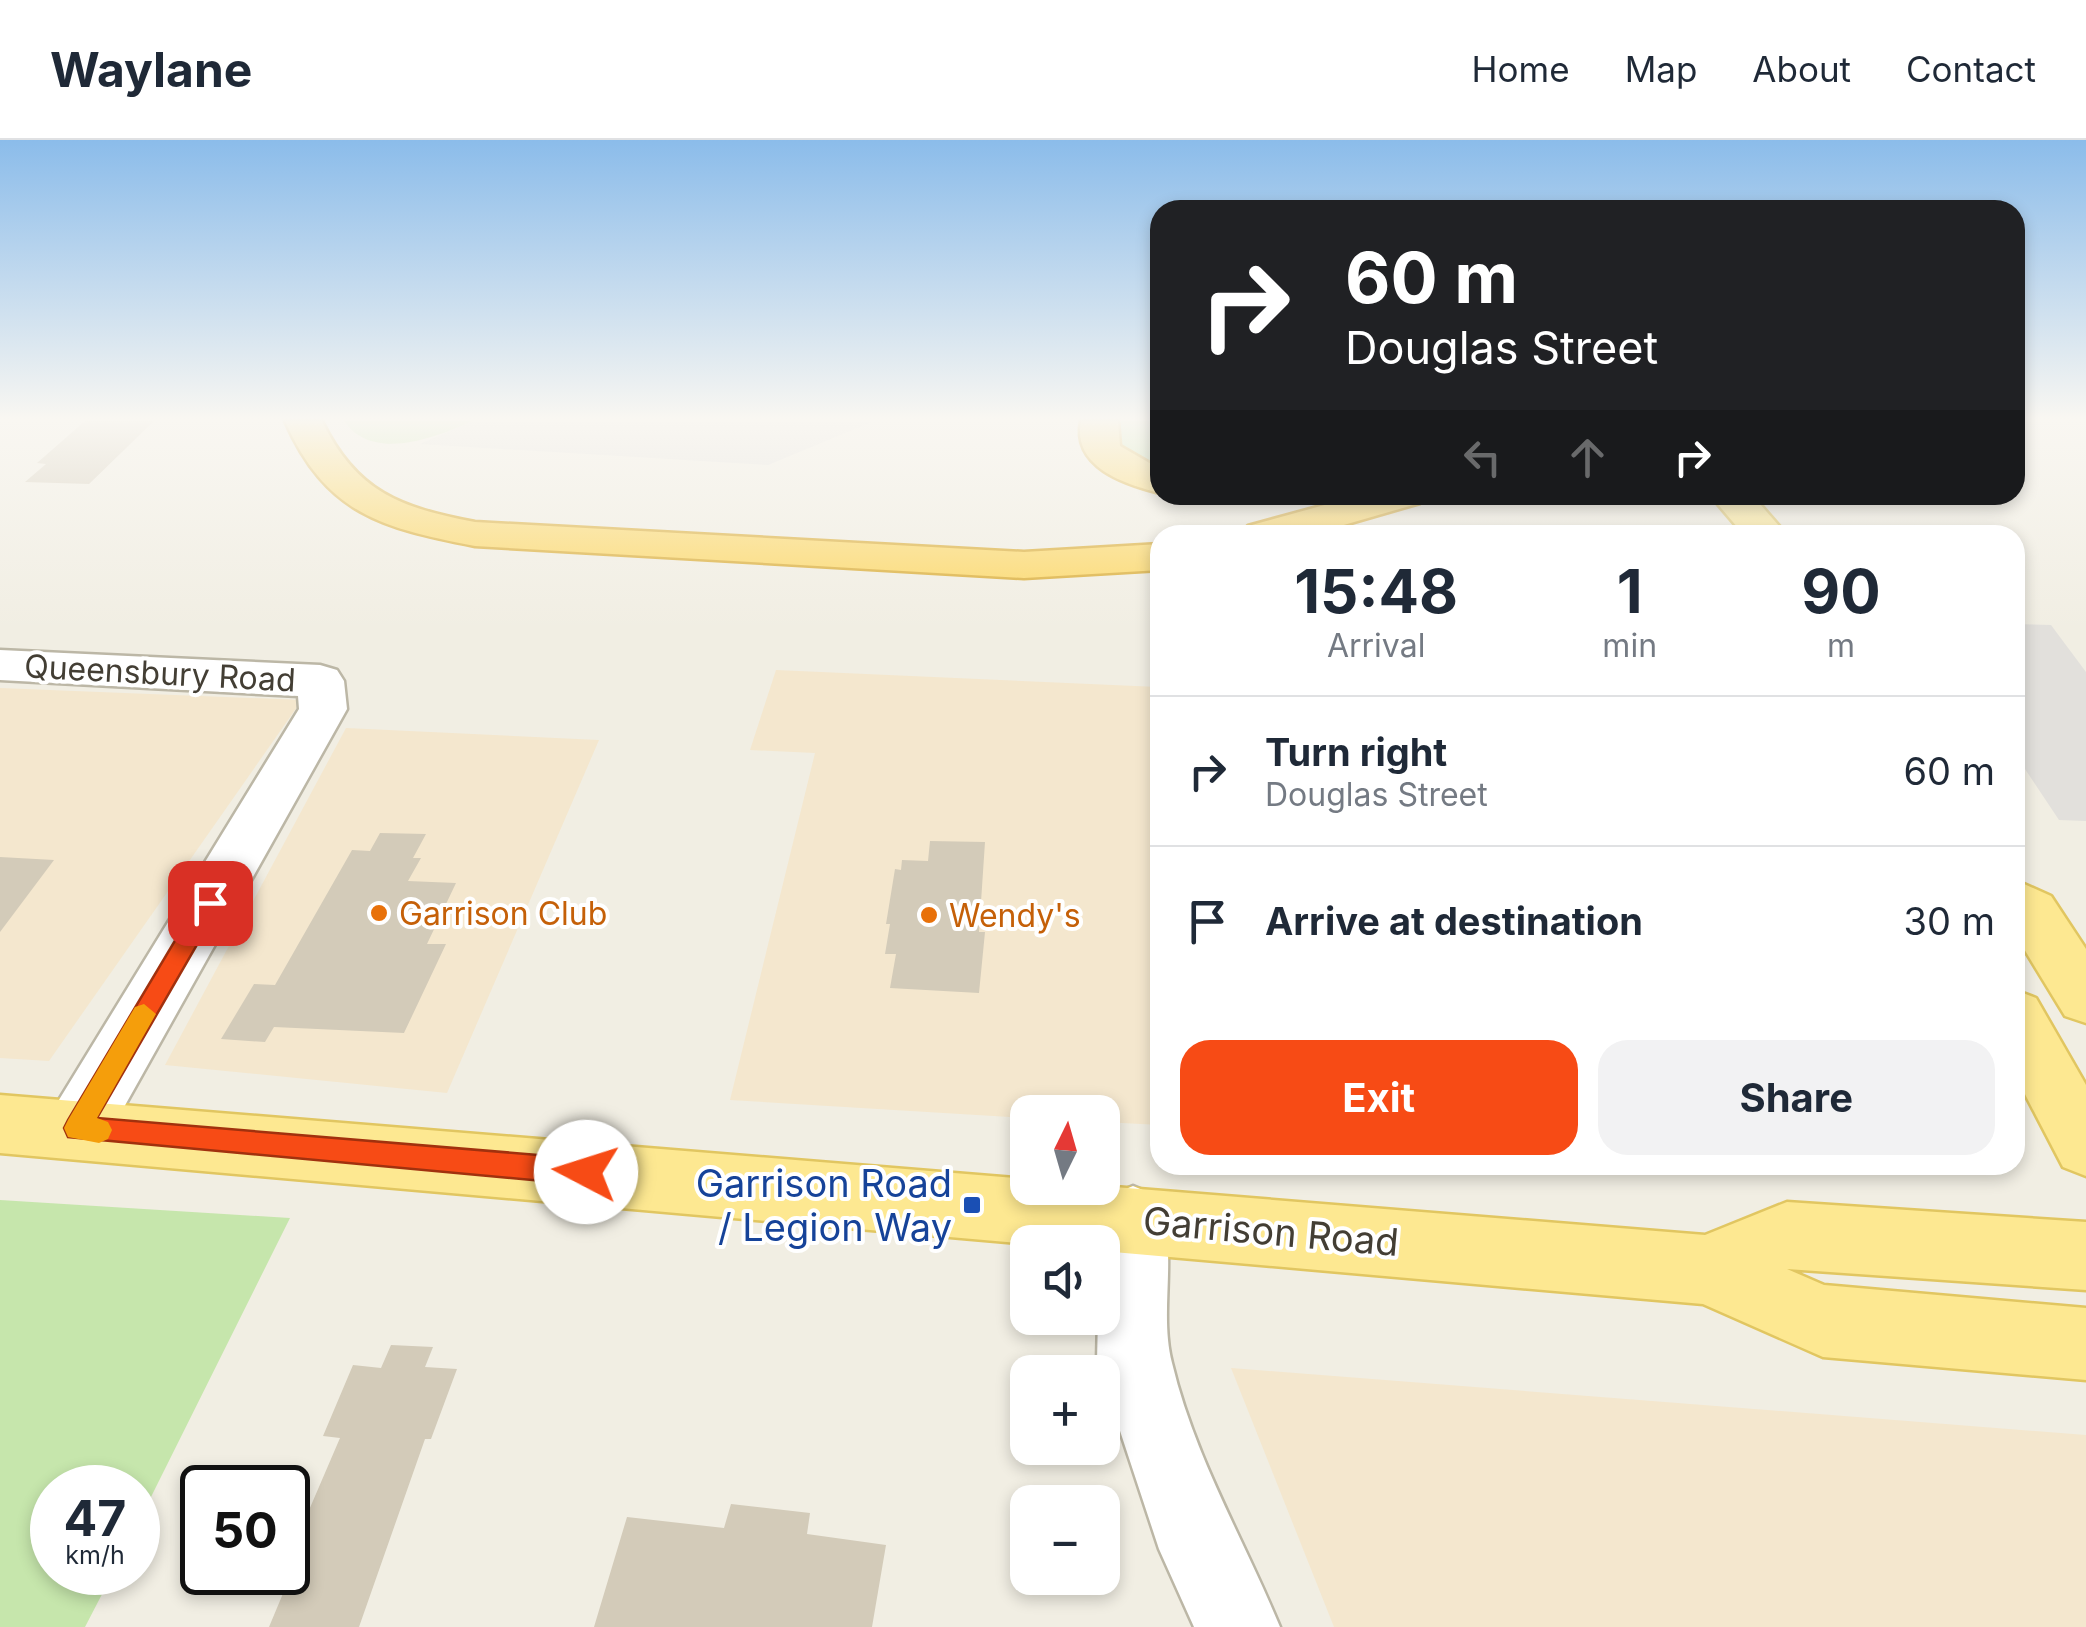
<!DOCTYPE html>
<meta charset="utf-8">
<style>
body{margin:0;font-family:Inter,sans-serif;background:#f2f2f3;color:#1f2937;height:100vh;display:flex;flex-direction:column;font-size:38px;white-space:nowrap}
*{box-sizing:border-box;margin:0}
p{font-size:32px;color:#747a83}
.icon{flex:none;width:55px;height:55px;fill:none;stroke:currentColor;stroke-width:2;stroke-linecap:round;stroke-linejoin:round}
.map{position:relative;flex:1;overflow:hidden}
.side{position:absolute;left:1150px;top:385px;width:875px;height:650px;display:flex;flex-direction:column;background:#fff;border-radius:30px;box-shadow:0 5px 15px #0003}
.side>*{flex:none}
.guide{position:absolute;left:1150px;top:60px;width:875px;height:305px;border-radius:30px;box-shadow:0 5px 15px #0003;background:#202124;color:#fff;overflow:hidden}
.needle{width:65px;rotate:5deg}
.tools{position:absolute;left:1010px;top:955px;display:grid;gap:20px}
.tools a{display:grid;place-items:center;width:110px;height:110px;border-radius:20px;background:#fff;box-shadow:0 5px 15px #0003;font-size:50px}
.speed{position:absolute;left:30px;top:1325px;display:flex;gap:20px;font-size:50px;font-weight:700;text-align:center}
.speed>*{display:grid;place-content:center;width:130px;height:130px;border-radius:50%;background:#fff;box-shadow:0 5px 15px #0003;line-height:1}
.speed small{font-size:25px;font-weight:400}
.speed .limit{border:5px solid #111;border-radius:15px;background:#fff;color:#111}
.pin{position:absolute;display:grid;place-items:center;width:85px;height:85px;color:#fff;margin:-42px;border-radius:20px;box-shadow:0 5px 15px #0006}
.me{position:absolute;width:110px;margin:-55px;rotate:275deg;stroke-linejoin:round;filter:drop-shadow(0 0 8px #0008)}
.turn{display:flex;align-items:center;gap:35px;height:210px;padding:0 30px;font-size:45px}
.turn .icon{width:130px;height:130px;stroke-width:2.5}
.turn b{display:block;font-size:70px;line-height:85px}
.lanes{display:flex;align-items:center;height:95px;padding:0 30px;background:#0003;justify-content:center;gap:50px;direction:ltr}
.lanes .off{opacity:.35}
.eta{display:flex;justify-content:space-evenly;align-items:center;height:170px;text-align:center}
.eta b{font-size:60px;font-weight:700;line-height:70px}
.action{display:flex;gap:20px;margin-top:auto;padding:20px 30px}
.action a{flex:1;height:115px;border-radius:30px;background:#f74b15;color:#fff;font-size:40px;font-weight:700;line-height:115px;text-align:center}
.action a+a{background:#f2f2f3;color:#1f2937}
ul{padding:0;list-style:none}
li{display:flex;align-items:center;gap:30px;height:150px;padding:0 30px;border-top:2px solid #e0e1e3}
li div{flex:1}
li b{display:block;font-size:38px}
li em{font-style:normal}
header{display:flex;align-items:center;gap:60px;box-sizing:border-box;height:140px;padding:0 50px;background:#fff;border-bottom:2px solid #e0e1e3}
header strong{font-size:48px}
nav{display:flex;gap:55px;margin-inline-start:auto;font-size:35px}
.map>svg:first-child{display:block}
</style>
<header>
<strong>Waylane</strong>
<nav><a>Home</a><a>Map</a><a>About</a><a>Contact</a></nav>
</header>
<div class="map">
<svg width="2086" height="1487" viewBox="0 0 2086 1487">
<rect width="100%" height="100%" fill="#f1eee3"/>
<g fill="#f4e7ce">
<path d="M 776,530 L 1158,547 L 1153,623 L 1160,624 L 1160,985 L 1103,982 L 1102,972 L 1028,972 L 1027,978 L 730,960 L 815,613 L 750,610 Z"/>
<path d="M 0,548 L 302,560 L 49,921 L 0,918 Z"/>
<path d="M 346,588 L 599,600 L 447,953 L 165,925 Z"/>
<path d="M 1231,1228 L 2086,1295 L 2086,1487 L 1334,1487 Z"/>
</g>
<g fill="#c6e6ac">
<path d="M 344,281 L 473,281 C 436,297 373,323 344,281 Z"/>
<path d="M 1121,281 L 1160,281 L 1160,330 L 1124,313 L 1115,293 Z"/>
<path d="M 0,1060 L 290,1078 L 138,1383 L 138,1348 L 52,1348 L 52,1432 L 113,1433 L 85,1487 L 0,1487 Z"/>
</g>
<g fill="#e2e0dc">
<path d="M 473,281 L 874,281 L 768,325 L 420,304 Z"/>
<path d="M 2015,484 L 2051,485 L 2086,532 L 2086,681 L 2059,680 L 2015,614 Z"/>
</g>
<g fill="#d3cbb9">
<path d="M 85,281 L 154,281 L 89,344 L 25,342 L 46,324 L 37,323 Z"/>
<path d="M 380,693 L 426,694 L 413,718 L 421,718 L 408,741 L 456,743 L 427,804 L 446,804 L 404,893 L 274,887 L 265,902 L 221,899 L 254,844 L 275,845 L 352,710 L 370,711 Z"/>
<path d="M 930,701 L 985,702 L 979,792 L 985,792 L 979,853 L 890,848 L 896,814 L 885,814 L 890,784 L 886,784 L 895,729 L 901,730 L 902,720 L 928,721 Z"/>
<path d="M 0,717 L 54,720 L 0,792 Z"/>
<path d="M 391,1205 L 433,1207 L 425,1227 L 457,1229 L 431,1299 L 425,1299 L 359,1487 L 269,1487 L 297,1420 L 288,1419 L 340,1298 L 323,1296 L 353,1225 L 381,1228 Z"/>
<path d="M 731,1364 L 810,1373 L 807,1394 L 886,1405 L 872,1487 L 594,1487 L 627,1377 L 724,1388 Z"/>
</g>
<g fill="none" stroke-linecap="round" stroke-linejoin="round">
<g stroke="#bcb7a6" stroke-width="5">
<g id="minor">
<path d="M 0,510 L 320,525 L 337,530 L 344,541 L 347,569 L 100,1010 L 77,1018 L 54,1010 L 45,989 L 54,968 L 299,569 L 298,556 L 0,540 Z"/>
<path d="M 1133,1046 L 1157,1056 C 1180,1109 1158,1169 1172,1223 C 1194,1316 1244,1400 1280,1487 L 1194,1487 L 1159,1409 L 1097,1221 L 1098,1178 L 1102,1178 L 1099,1079 L 1109,1056 Z"/>
</g>
</g>
<g stroke="#e1c661" stroke-width="5">
<g id="major">
<path d="M 1710,355 L 1752,355 L 1787,395 L 1744,395 Z"/>
<path d="M 2015,740 L 2051,756 L 2086,809 L 2086,883 L 2065,876 L 2015,794 Z"/>
<path d="M 2015,850 L 2036,858 L 2086,945 L 2086,1036 L 2063,1027 L 2015,935 Z"/>
<path d="M 0,955 L 1028,1039 L 1028,1048 L 1102,1046 L 1705,1095 L 1787,1062 L 2086,1082 L 2086,1150 L 1787,1129 L 1824,1145 L 2086,1168 L 2086,1240 L 1823,1217 L 1703,1164 L 1102,1111 L 1102,1102 L 1028,1104 L 0,1013 Z"/>
</g>
</g>
<g stroke="#daac34" stroke-width="5">
<g id="highway">
<path d="M 285,281 L 322,281 C 356,352 401,368 475,382 L 1024,412 L 1160,404 L 1160,430 L 1024,438 L 475,406 C 382,388 326,374 285,281 Z"/>
<path d="M 1081,281 L 1118,281 L 1120,306 L 1160,329 L 1160,353 C 1124,344 1072,327 1081,281 Z"/>
<path d="M 1361,355 L 1426,355 L 1420,363 L 1309,395 L 1242,395 L 1248,386 Z"/>
</g>
</g>
<use href="#minor" fill="#fff" fill-rule="evenodd"/>
<use href="#major" fill="#fde891" fill-rule="evenodd"/>
<use href="#highway" fill="#fcd764" fill-rule="evenodd"/>
</g>
<linearGradient id="sky" x2="0" y2="1"><stop stop-color="#8bbcea"/><stop offset="0.57" stop-color="#f9f7f2"/><stop offset="1" stop-color="#f9f7f2" stop-opacity="0"/></linearGradient>
<rect width="2086" height="489" fill="url(#sky)"/>
<path fill="#f74b15" stroke="#a1310e" stroke-width="2.5" d="M 210,754 L 221,763 L 97,978 L 586,1019 L 595,1023 L 599,1032 L 595,1041 L 586,1045 L 68,997 L 64,988 L 68,980 L 201,757 Z"/>
<path fill="#f59e0b" d="M 144,864 L 156,874 L 97,978 L 108,982 L 112,990 L 108,999 L 99,1003 L 68,997 L 64,988 L 68,980 L 135,867 Z"/>
<g fill="#e8710a" stroke="#fff" stroke-width="4">
<circle cx="379" cy="773" r="10"/>
<circle cx="929" cy="775" r="10"/>
</g>
<rect fill="#1a4fb4" stroke="#fff" stroke-width="4" x="962" y="1055" width="20" height="20" rx="5"/>
<g text-anchor="middle" dominant-baseline="central" stroke-width="8" stroke-linejoin="round" paint-order="stroke">
<g font-size="32" fill="#433e34" stroke="#fff">
<text transform="translate(160 533) rotate(3)">Queensbury Road</text>
</g>
<g font-size="32" fill="#c56008" stroke="#fff" text-anchor="start">
<text x="399" y="773">Garrison Club</text>
<text x="949" y="775">Wendy's</text>
</g>
<g font-size="38" fill="#164399" stroke="#fff" text-anchor="end">
<text x="952" y="1043">Garrison Road<tspan x="952" dy="44">/ Legion Way</tspan></text>
</g>
<g font-size="38" fill="#433e34" stroke="#fff">
<text transform="translate(1271 1091) rotate(5)">Garrison Road</text>
</g>
</g>
</svg>
<div class="tools">
<a><svg class="needle" viewBox="-14 -14 28 28"><path d="M0-13l5 13h-10z" fill="#e53935"/><path d="M0 13l5-13h-10z" fill="#747a83"/></svg></a>
<a><svg class="icon" aria-label="sound" viewBox="0 0 24 24"><path d="M4 9h4l5-4v14l-5-4H4zM17 9q2 3 0 6"/></svg></a>
<a>+</a>
<a>−</a>
</div>
<div class="speed"><div>47<small>km/h</small></div><div class="limit">50</div></div>
<div class="pin" style="left:210px;top:763px;background:#d93025"><svg class="icon" aria-label="arrive" viewBox="0 0 24 24"><path d="M6 21V4h12l-3 4 3 4H6"/></svg></div>
<svg class="me" style="left:586px;top:1032px" viewBox="-20 -20 40 40"><circle r="19" fill="#fff"/><path d="M0-13L10 11 0 6-10 11z" fill="#f74b15"/></svg>
<div class="guide">
<div class="turn"><svg class="icon" aria-label="right" viewBox="0 0 24 24"><path d="M7 20v-9h11M14 6l5 5-5 5"/></svg><div><b>60 m</b>Douglas Street</div></div>
<div class="lanes"><svg class="icon off" aria-label="left" viewBox="0 0 24 24"><path d="M17 20v-9H6M10 6l-5 5 5 5"/></svg><svg class="icon off" aria-label="ahead" viewBox="0 0 24 24"><path d="M12 20V5M6 11l6-6 6 6"/></svg><svg class="icon" aria-label="right" viewBox="0 0 24 24"><path d="M7 20v-9h11M14 6l5 5-5 5"/></svg></div>
</div>
<section class="side">
<div class="eta">
<div><b>15:48</b><p>Arrival</p></div>
<div><b>1</b><p>min</p></div>
<div><b>90</b><p>m</p></div>
</div>
<ul>
<li><svg class="icon" aria-label="right" viewBox="0 0 24 24"><path d="M7 20v-9h11M14 6l5 5-5 5"/></svg><div><b>Turn right</b><p>Douglas Street</p></div><em>60 m</em></li>
<li><svg class="icon" aria-label="arrive" viewBox="0 0 24 24"><path d="M6 21V4h12l-3 4 3 4H6"/></svg><div><b>Arrive at destination</b></div><em>30 m</em></li>
</ul>
<div class="action"><a>Exit</a><a>Share</a></div>
</section>
</div>
